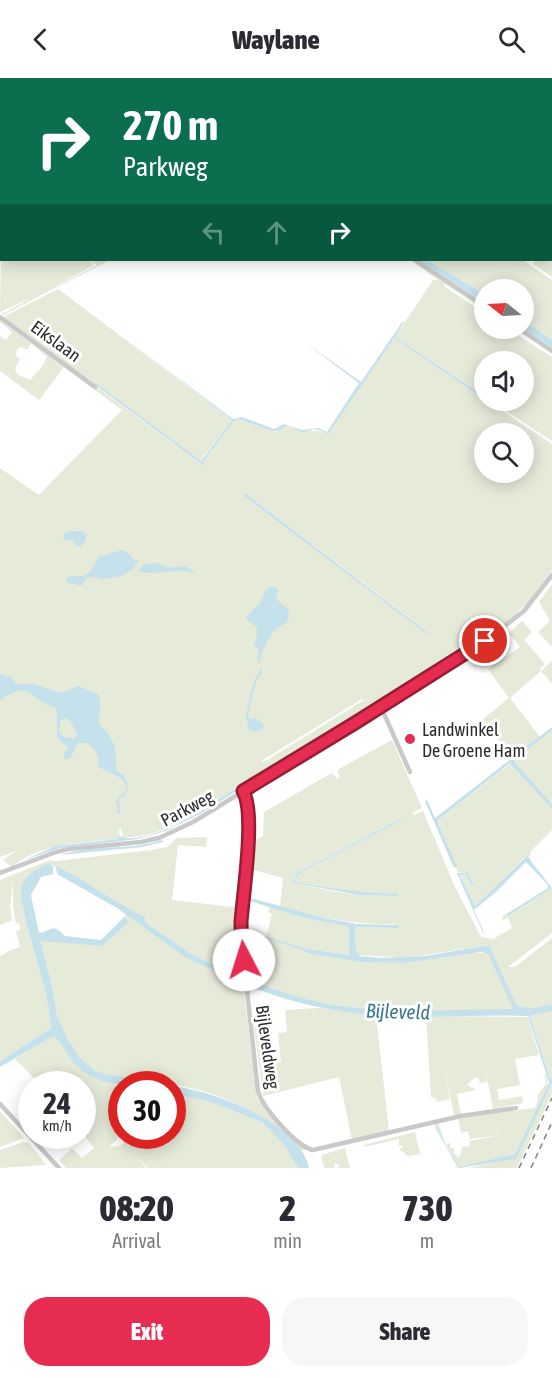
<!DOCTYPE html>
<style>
body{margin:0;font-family:"Asap Condensed",sans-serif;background:#f7f7f7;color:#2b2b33;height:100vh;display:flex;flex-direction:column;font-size:22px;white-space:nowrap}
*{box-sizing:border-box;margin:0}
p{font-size:20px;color:#7c7c81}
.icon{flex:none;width:33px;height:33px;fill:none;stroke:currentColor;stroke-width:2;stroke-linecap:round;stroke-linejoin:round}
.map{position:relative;height:1090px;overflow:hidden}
.panel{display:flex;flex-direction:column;background:#fff;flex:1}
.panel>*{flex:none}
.guide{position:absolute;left:0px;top:0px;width:552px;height:183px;box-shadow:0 3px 15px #0003;background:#0b6e4f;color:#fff;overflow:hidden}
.needle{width:39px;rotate:288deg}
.controls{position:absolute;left:474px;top:201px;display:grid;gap:12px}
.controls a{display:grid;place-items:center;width:60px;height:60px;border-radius:50%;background:#fff;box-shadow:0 3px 15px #0003;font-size:30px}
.speed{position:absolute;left:18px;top:993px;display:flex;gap:12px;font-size:30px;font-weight:700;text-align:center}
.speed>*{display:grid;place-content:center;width:78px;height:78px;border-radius:50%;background:#fff;box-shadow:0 3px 15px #0003;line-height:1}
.speed small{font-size:15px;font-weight:400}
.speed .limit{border:9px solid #d22;background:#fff;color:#111}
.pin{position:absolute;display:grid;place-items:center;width:51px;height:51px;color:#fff;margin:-26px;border:3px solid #fff;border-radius:50%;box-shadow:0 2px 6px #0007}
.me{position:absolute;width:66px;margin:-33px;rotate:355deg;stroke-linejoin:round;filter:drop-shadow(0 0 4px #0008)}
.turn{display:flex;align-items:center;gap:21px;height:126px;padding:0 24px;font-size:27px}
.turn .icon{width:78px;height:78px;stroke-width:2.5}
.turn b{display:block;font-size:42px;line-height:51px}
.lanes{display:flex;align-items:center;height:57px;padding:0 24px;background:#0003;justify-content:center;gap:30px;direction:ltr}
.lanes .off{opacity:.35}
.eta{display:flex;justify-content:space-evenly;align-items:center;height:102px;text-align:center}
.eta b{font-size:36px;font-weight:800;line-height:42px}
.cta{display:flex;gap:12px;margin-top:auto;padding:12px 24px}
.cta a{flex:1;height:69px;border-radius:24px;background:#e62c50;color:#fff;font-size:24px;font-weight:800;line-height:69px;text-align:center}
.cta a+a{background:#f7f7f7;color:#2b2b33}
header{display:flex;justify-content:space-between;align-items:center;height:78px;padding:0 24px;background:#fff;font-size:27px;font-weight:800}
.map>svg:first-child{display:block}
</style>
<header><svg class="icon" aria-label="back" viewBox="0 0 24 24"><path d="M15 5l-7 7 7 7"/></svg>Waylane<svg class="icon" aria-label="search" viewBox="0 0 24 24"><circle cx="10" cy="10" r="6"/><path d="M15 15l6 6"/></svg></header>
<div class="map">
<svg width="552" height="1090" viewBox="0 0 552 1090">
<rect width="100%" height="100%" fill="#fff"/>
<g fill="#e5ead9" fill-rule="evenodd">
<path d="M 552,158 L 552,199 L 533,186 L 535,182 L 550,182 Z"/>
<path d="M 1,169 L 2,182 L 87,182 L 93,185 L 92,188 L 37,219 L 97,187 L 90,182 L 110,182 L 3,237 L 2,236 L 33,219 L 0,234 Z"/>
<path d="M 410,182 L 419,182 L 484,225 L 484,232 L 445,206 L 444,208 L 484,235 L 484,250 L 508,251 L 552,279 L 552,363 L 491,323 L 524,322 L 524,284 L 484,284 L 484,318 L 395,259 L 433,202 L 438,202 Z"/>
<path d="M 427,182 L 523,182 L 552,202 L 552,262 L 524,243 L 524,212 L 484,212 L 484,216 Z"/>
<path d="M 58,211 L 232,342 L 200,383 L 96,305 L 94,307 L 204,388 L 205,386 L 203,384 L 233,344 L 238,341 L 276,354 C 279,352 281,349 285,348 C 289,347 294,351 298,352 C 310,355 314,350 327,356 L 394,260 L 552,366 L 552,492 L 532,520 L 510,542 L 482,561 L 186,742 C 165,752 145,759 123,760 L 121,750 L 119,752 L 120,759 L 118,761 C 85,764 37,766 12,789 L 3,782 L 16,773 L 0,779 L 0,390 L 39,417 L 122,332 L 64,289 L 39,322 L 0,293 L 0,258 L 6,262 L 12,254 L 0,244 L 0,241 L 7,241 L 4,239 L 7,237 ZM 31,265 L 47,279 L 42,289 L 30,302 L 18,297 L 15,291 L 20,281 L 16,278 L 17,271 L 21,269 L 27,272 ZM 484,356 L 524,356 L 524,394 L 484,394 ZM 245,415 L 428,554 L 243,417 ZM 362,621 L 364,622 L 264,684 L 261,683 Z"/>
<path d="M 552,506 L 552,569 L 538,554 L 550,543 L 539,524 Z"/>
<path d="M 522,543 L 532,554 L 524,562 L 545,586 L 540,591 L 541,593 L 552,583 L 552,606 L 541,593 L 510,620 L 540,659 L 513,680 L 483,641 L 509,620 L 488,591 L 520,569 L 509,555 Z"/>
<path d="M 552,652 L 552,726 L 514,683 Z"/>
<path d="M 392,662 L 422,730 L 412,735 L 414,737 L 423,733 L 455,809 L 481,859 L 493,861 L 512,850 L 508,840 L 503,842 L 502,838 L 518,829 L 508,836 L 509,838 L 552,810 L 552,855 L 508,889 L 515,889 L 552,860 L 552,926 L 534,930 L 517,928 L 489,867 L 405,880 L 358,877 L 356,873 L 355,851 L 357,849 L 390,850 L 396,846 C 356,847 319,840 280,829 L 283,800 L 250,791 L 251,765 L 263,758 L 264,734 L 332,695 L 337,701 L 340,699 L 337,692 ZM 407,738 L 397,745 L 301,794 L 295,802 L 295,804 C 329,811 363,815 398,816 C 362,821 327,812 292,805 L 298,794 Z"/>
<path d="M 511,685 L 552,731 L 552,752 L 531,773 L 530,778 L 527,777 L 475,828 L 460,797 L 466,795 L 472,807 L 474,806 L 468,794 L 458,794 L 437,743 Z"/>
<path d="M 207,759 L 206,769 L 178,767 L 172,822 L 241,830 L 239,857 L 242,898 L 193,877 L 146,845 L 145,839 C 114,825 87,802 56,788 L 53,790 L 50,786 C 39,791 25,797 21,809 C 17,823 41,894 45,913 C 48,925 49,938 51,950 L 0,983 L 0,878 L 5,876 L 8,873 L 20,869 L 16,853 L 20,852 L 19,844 L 16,846 L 13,827 L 13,802 L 10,830 L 12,842 L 0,847 L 0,802 L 50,782 L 56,783 L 152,772 L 167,769 L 177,760 Z"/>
<path d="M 270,829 L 304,840 L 348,848 L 349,850 L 350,877 L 303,870 L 266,859 L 272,836 L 268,834 Z"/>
<path d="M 126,836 L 186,880 L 243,905 L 257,1020 L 267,1034 L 306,1072 L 301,1072 C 267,1034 218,1013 169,1006 C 139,1003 100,1004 79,979 C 70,968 61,952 57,939 C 54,930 55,920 53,912 C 49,895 45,879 41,862 L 102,868 L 129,844 L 124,839 Z"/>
<path d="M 244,854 L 300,871 L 307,875 L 405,885 L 470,875 L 486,875 L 491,879 L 513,928 L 511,931 C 438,932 348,939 279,913 C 269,909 260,904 250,899 Z"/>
<path d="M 319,930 L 376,937 L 389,1053 L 352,1062 L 339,999 L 263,1018 L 254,948 L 258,947 L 262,986 L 281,984 L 278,955 L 287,954 L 285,932 Z"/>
<path d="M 552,933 L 552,999 L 550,1001 L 530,938 Z"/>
<path d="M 426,938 L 528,939 L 539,977 L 515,981 L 520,1007 L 497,1011 L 499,1022 L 522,1018 L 523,1025 L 493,1031 L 484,984 L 487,1004 L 480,1005 L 478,999 L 474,1000 L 467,1007 L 476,1012 L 457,1016 L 461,1037 L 454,1038 L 443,979 L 450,1021 L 438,1024 L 435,1020 L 431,1019 Z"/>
<path d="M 54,958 L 81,991 L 106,1004 L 121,1008 L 121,1057 L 109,1069 L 120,1068 L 131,1058 L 172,1058 L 173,1015 L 213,1025 L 262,1044 L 284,1067 L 298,1090 L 148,1090 L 135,1077 L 146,1090 L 66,1090 L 59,1082 L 72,1070 L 82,1080 L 94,1070 L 83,1056 L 82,1006 L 40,1006 L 15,981 Z"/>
<path d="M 546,996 L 548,1007 L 515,1076 L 461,1090 L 458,1088 L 437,1048 L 434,1047 L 438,1045 L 446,1066 L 450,1065 L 450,1070 L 454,1070 L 454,1075 L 458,1079 L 460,1079 L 462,1069 L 470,1068 L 469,1063 L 500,1057 L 470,1061 L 468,1053 L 461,1055 L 458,1040 L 535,1030 L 538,1021 L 537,1019 L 546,1005 L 544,997 Z"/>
<path d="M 552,1005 L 552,1016 L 517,1090 L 467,1090 L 516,1080 Z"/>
<path d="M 0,1033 L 24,1060 L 0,1069 Z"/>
<path d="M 415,1054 L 420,1076 L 408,1078 L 399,1071 L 403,1070 L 402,1067 L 399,1068 L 399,1061 L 364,1069 L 364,1067 Z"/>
<path d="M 23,1064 L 29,1065 L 46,1087 L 0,1090 L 0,1072 Z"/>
<path d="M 345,1070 L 350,1090 L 337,1090 L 340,1087 L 334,1085 L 335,1090 L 324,1090 L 321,1077 Z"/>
</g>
<g fill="#c5e1eb" fill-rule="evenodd">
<path d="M 419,182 L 427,182 L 484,216 L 484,225 Z"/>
<path d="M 403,243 L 404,244 L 395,259 L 484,318 L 484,321 L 394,260 L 328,356 L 316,351 L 301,354 L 290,348 L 285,348 L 279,353 L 273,353 L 238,341 L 233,344 L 203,384 L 205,386 L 204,388 L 94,306 L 96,305 L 201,383 L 232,342 L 126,261 L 233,341 L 242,339 L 274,351 L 284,346 L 302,352 L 318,350 L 327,354 L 359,305 L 303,263 L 361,304 Z"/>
<path d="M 524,243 L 552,262 L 552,270 L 523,251 Z"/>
<path d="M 245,415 L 428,555 L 427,556 L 243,417 Z"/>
<path d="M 83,453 C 88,459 86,464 80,469 L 77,468 L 73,462 L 67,463 L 63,461 L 64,456 L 69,453 Z"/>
<path d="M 122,472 L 127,474 L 134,482 L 138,482 L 134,490 L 122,498 L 104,501 L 90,499 L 86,501 L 81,508 L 66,504 L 67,500 C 74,496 69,498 77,498 C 90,499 93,489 99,479 Z"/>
<path d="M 155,485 C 159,485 162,487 165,489 C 178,492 183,482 195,496 C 176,487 155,500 138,493 L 144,486 Z"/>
<path d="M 270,509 L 275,509 L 278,513 L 276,521 L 288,531 C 292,548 281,545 273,554 C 268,559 263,574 260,581 L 261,586 L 257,582 L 259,573 L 254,566 L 257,558 L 257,549 L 248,543 L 246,539 L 260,525 L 265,513 Z"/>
<path d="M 262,589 L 262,594 L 256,603 L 248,637 L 249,641 L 255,640 L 264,647 L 262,651 L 255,654 L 249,652 L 246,638 L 248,628 L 254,603 Z"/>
<path d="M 0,596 L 10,599 L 16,606 L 34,606 L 61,615 L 78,608 L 98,616 C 103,627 98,634 99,646 C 116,663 116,669 116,693 L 124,697 C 129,709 130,713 119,722 L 120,735 L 116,736 L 118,730 L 116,723 L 127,711 C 125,698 107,694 97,688 C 101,677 95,672 87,665 L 78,665 L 69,681 L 64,681 L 64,674 L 69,669 L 64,667 L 57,659 L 57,635 L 55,629 C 31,624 28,599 0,623 ZM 66,640 L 71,644 L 77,656 L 74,661 L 64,659 L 59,654 L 61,642 Z"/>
<path d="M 381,623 L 200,736 L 166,753 L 138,761 L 60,770 L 19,784 L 56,768 L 118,761 L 120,758 C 133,765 158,754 173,749 Z"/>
<path d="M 552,649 L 552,652 L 514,683 L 552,726 L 552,731 L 510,685 L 437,743 L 457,789 L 454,790 L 425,723 L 427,722 L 435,740 Z"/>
<path d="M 407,738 L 397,745 L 301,794 L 295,802 L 296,804 C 330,811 364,815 398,816 L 398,818 L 360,817 L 292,805 L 298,794 Z"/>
<path d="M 162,762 L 163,764 L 142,769 L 60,777 C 92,766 130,773 162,762 Z"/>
<path d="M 528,777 L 530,782 L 552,810 L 508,838 L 507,836 L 548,810 L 548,807 L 526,784 L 496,814 L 474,832 L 484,855 L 483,855 L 457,795 L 468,794 L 474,807 L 472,808 L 466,795 L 460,798 L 475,828 Z"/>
<path d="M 50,786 L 53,790 L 53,796 L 41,799 L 31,817 L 39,855 C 53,853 51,844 65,858 L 101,862 L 124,839 L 129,844 L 102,868 L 41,863 L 53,912 L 57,939 L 69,964 L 80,980 L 94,992 L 105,996 L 165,1006 C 133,1007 102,1012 77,988 C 68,979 63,967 54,958 L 0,989 L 0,983 L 51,950 C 49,937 48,925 45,913 C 41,894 17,822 21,809 C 25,798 39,788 50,786 Z"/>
<path d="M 56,788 C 87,802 114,825 145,839 L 146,845 L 193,877 L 241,898 L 242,890 L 243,905 L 186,880 L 117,830 L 57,796 Z"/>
<path d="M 248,809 L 250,810 L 250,820 L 324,840 L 357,846 L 399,847 L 398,850 L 357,849 L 355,851 L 356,873 L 360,878 L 381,880 L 425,878 L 489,867 L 517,928 L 534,930 L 552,926 L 552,933 L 530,938 L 550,1001 L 552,999 L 552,1005 L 516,1081 L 458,1090 L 435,1049 L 437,1048 L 446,1067 L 459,1089 L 515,1076 L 549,1005 L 528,938 C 479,936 429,941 379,938 C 334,934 291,925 249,908 L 248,891 L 250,900 C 260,904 270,910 280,913 C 353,940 435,931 511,931 L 512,928 L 488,876 L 481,874 L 405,885 L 362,884 L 307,875 L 300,871 L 244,854 L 244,852 L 303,870 L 349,877 L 349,850 L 347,848 L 304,840 L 250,823 L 248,820 Z"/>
<path d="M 173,1008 C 214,1013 300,1044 309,1090 L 298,1090 L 284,1067 L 262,1044 L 213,1025 L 173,1015 Z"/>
</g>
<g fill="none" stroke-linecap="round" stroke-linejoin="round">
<g stroke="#c9c9c9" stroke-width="4.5">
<path d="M 171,0 L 173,2"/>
<path d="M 415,182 L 484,228"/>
<path d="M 0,239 L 95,309"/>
<path d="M 518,250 L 552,273"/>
<path d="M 381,629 L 410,694"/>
<path d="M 243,713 L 247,720 L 249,731 L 241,858 L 258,1013 C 262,1029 297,1069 313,1072 L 461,1038 L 516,1030"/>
<path d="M 0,795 L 56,774 L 69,771 L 141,764 L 159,760 L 193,744 L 355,645 L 485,563 L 524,533 L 552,497"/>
<path d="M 0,1026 L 59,1090"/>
</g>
<g stroke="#818181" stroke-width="1.5" stroke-dasharray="6 4.5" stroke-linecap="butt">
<path d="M 519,1090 L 552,1020"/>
<path d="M 531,1090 L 552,1044"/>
</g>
</g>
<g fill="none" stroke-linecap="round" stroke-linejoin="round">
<g stroke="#961d34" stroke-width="15">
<path id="route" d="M 244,882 C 242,870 241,857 241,844 C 243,816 256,735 243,713 L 355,645 L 485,563"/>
</g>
<use href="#route" stroke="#e62c50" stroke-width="10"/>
</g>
<circle fill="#e62c50" stroke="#fff" stroke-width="2" cx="410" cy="661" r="6"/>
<g text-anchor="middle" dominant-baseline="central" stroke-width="6" stroke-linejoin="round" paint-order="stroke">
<g font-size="18" fill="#2c2c2c" stroke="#fff">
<text transform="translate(56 263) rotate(36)">Eikslaan</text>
<text transform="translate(187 730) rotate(-28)">Parkweg</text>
<text transform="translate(268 969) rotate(82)">Bijleveldweg</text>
</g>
<g font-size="18" fill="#2c2c2c" stroke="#fff" text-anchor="start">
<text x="422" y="651">Landwinkel<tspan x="422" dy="21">De Groene Ham</tspan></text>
</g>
<g font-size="20" font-style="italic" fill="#3a788e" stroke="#fff">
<text transform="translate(398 933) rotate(2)">Bijleveld</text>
</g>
</g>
</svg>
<div class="controls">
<a><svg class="needle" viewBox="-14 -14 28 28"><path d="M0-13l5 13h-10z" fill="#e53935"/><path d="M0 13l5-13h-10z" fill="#7c7c81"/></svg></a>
<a><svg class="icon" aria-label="sound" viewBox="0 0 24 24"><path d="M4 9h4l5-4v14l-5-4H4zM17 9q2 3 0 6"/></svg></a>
<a><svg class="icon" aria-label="search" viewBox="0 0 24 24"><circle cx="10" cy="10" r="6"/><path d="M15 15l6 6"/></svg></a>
</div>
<div class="speed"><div>24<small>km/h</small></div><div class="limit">30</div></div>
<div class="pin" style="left:485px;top:563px;background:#d93025"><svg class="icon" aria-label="arrive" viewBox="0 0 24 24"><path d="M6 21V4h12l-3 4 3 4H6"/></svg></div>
<svg class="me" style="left:244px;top:882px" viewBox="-20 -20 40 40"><circle r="19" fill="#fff"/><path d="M0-13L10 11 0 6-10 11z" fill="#e62c50"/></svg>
<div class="guide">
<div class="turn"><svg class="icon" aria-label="right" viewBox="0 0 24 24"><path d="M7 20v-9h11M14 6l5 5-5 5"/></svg><div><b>270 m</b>Parkweg</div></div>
<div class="lanes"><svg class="icon off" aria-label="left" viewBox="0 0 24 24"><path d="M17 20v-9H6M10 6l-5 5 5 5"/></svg><svg class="icon off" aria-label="ahead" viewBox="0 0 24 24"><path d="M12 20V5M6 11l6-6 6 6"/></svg><svg class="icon" aria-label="right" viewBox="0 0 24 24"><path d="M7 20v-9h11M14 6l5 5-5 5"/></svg></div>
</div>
</div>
<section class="panel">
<div class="eta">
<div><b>08:20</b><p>Arrival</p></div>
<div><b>2</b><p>min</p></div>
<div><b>730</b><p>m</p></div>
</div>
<div class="cta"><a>Exit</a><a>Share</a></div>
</section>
